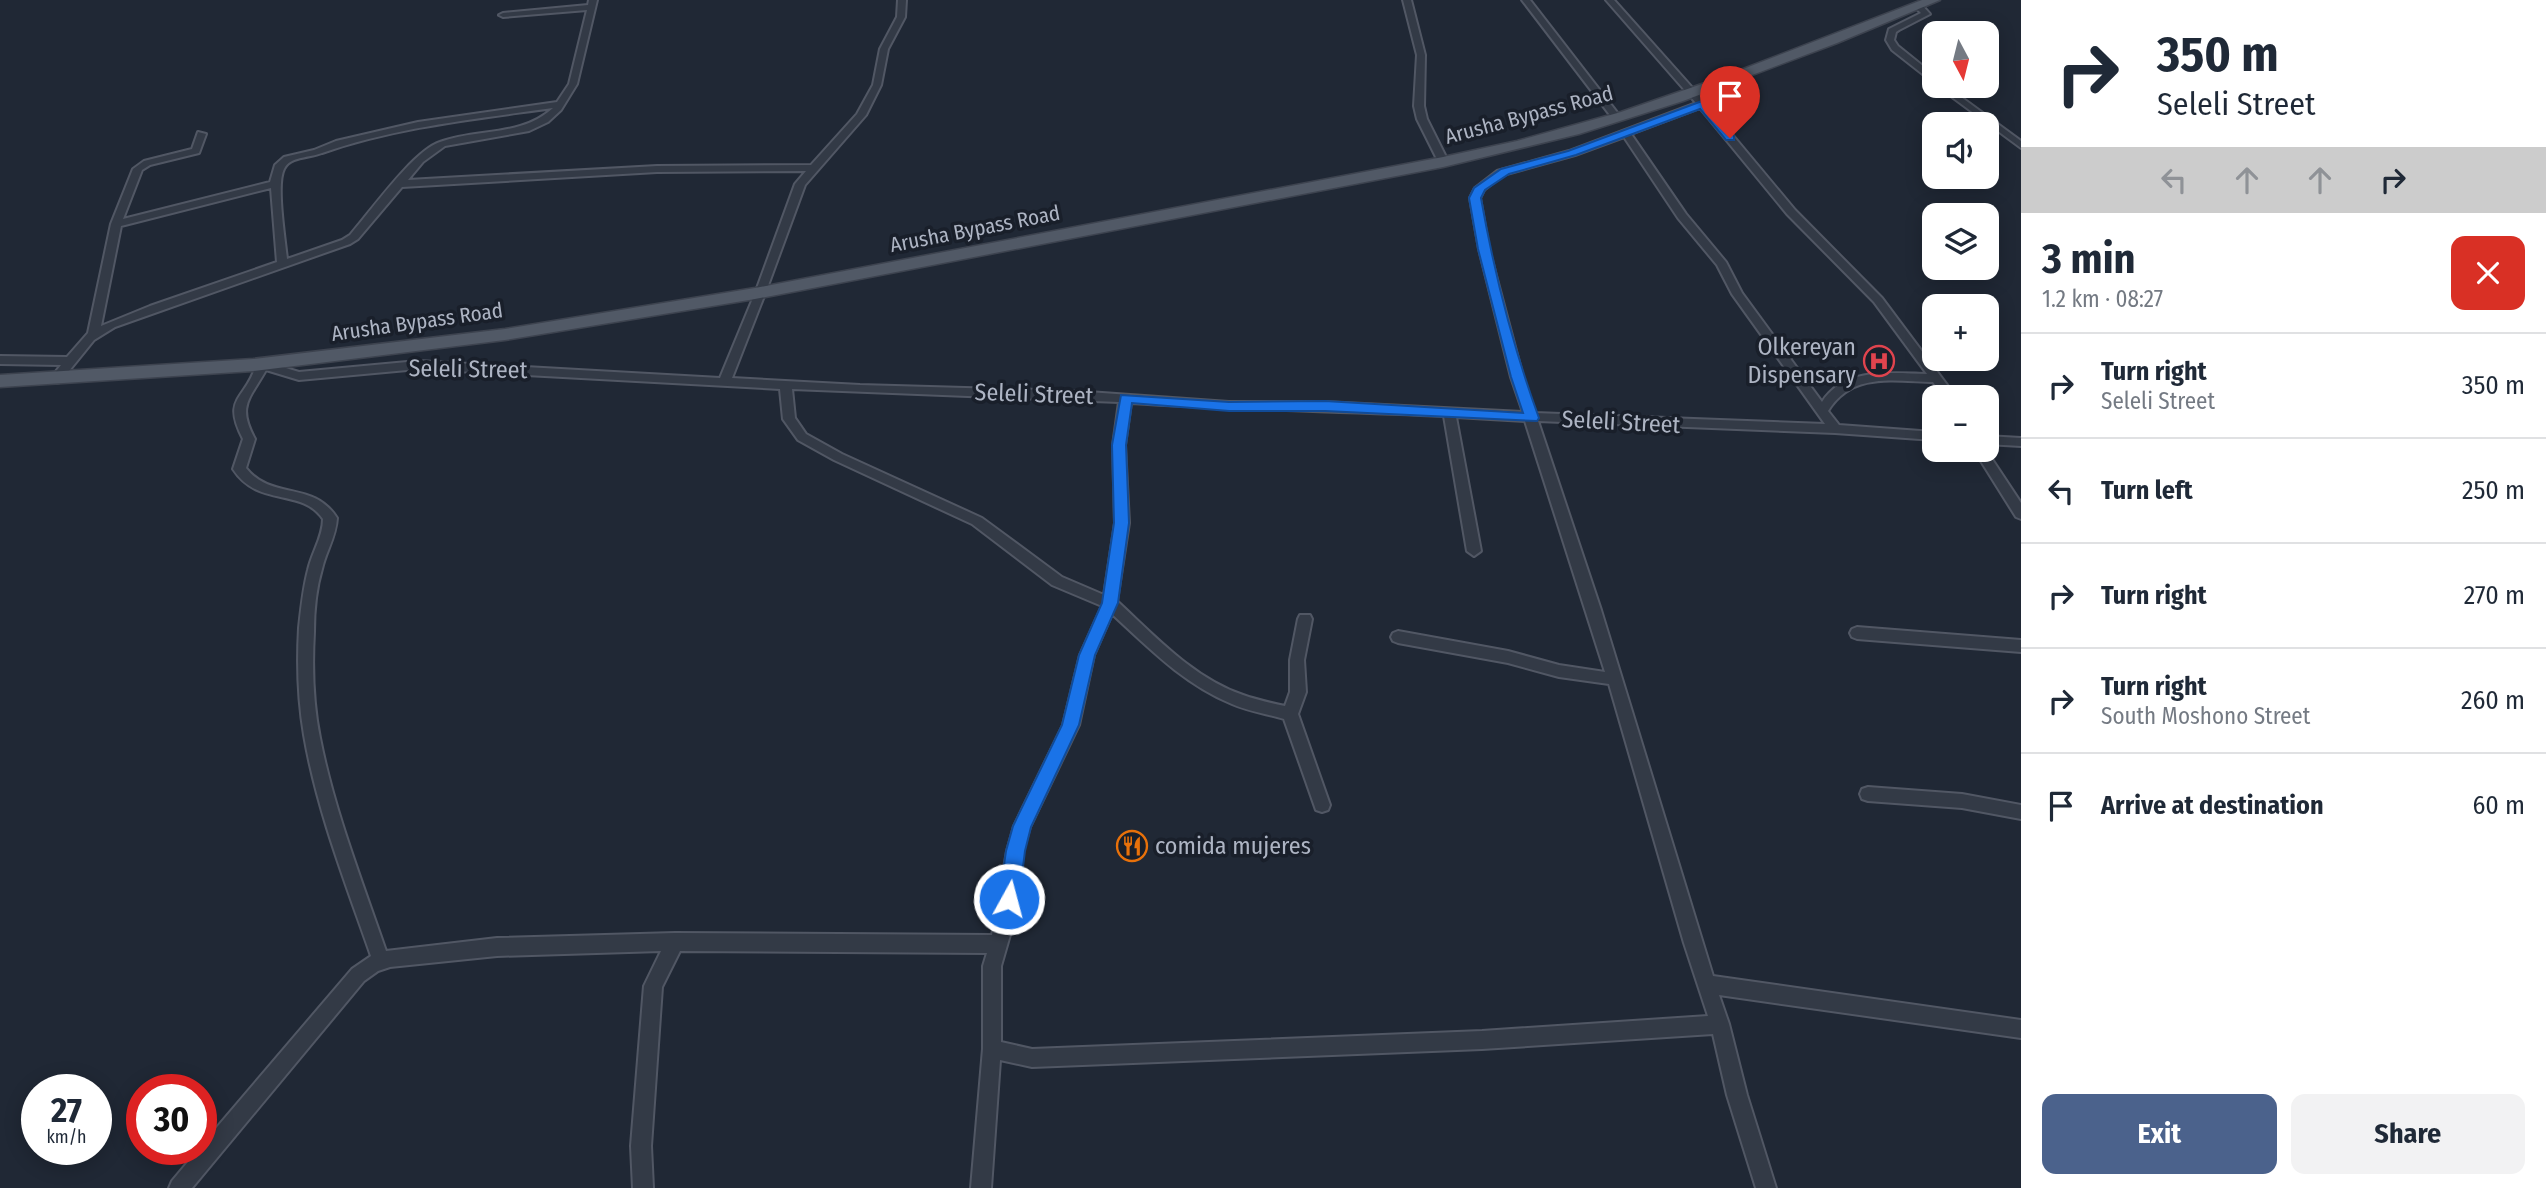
<!DOCTYPE html>
<meta charset="utf-8">
<style>
body{margin:0;font-family:"Fira Sans Condensed",sans-serif;background:#f2f2f3;color:#1f2937;height:100vh;display:flex;flex-direction:column;font-size:26px;white-space:nowrap}
*{box-sizing:border-box;margin:0}
p{font-size:23px;color:#747a83}
.icon{flex:none;width:38px;height:38px;fill:none;stroke:currentColor;stroke-width:2;stroke-linecap:round;stroke-linejoin:round}
.map{position:relative;flex:1;overflow:hidden}
.panel{display:flex;flex-direction:column;background:#fff;width:525px}
.panel>*{flex:none}
.banner{background:#fff;color:#1f2937;overflow:hidden}
.needle{width:46px;rotate:173deg}
.tools{position:absolute;left:1922px;top:21px;display:grid;gap:14px}
.tools a{display:grid;place-items:center;width:77px;height:77px;border-radius:14px;background:#fff;box-shadow:0 4px 18px #0003;font-size:35px}
.speed{position:absolute;left:21px;top:1074px;display:flex;gap:14px;font-size:35px;font-weight:700;text-align:center}
.speed>*{display:grid;place-content:center;width:91px;height:91px;border-radius:50%;background:#fff;box-shadow:0 4px 18px #0003;line-height:1}
.speed small{font-size:18px;font-weight:400}
.speed .limit{border:10px solid #d22;background:#fff;color:#111}
.pin{position:absolute;display:grid;place-items:center;width:60px;height:60px;color:#fff;margin:-72px -30px;border-radius:50% 50% 50% 0;rotate:-45deg;box-shadow:0 0 7px #0007}
.pin .icon{rotate:45deg}
.me{position:absolute;width:77px;margin:-38px;rotate:7deg;stroke-linejoin:round;filter:drop-shadow(0 0 5px #0008)}
.turn{display:flex;align-items:center;gap:24px;height:147px;padding:0 21px;font-size:32px}
.turn .icon{width:91px;height:91px;stroke-width:2.5}
.turn b{display:block;font-size:49px;line-height:60px}
.lanes{display:flex;align-items:center;height:66px;padding:0 21px;background:#0003;justify-content:center;gap:35px;direction:ltr}
.lanes .off{opacity:.35}
.round{display:grid;place-items:center;flex:none;width:74px;height:74px;border-radius:14px;background:#f2f2f3}
.head{display:flex;align-items:center;justify-content:space-between;height:119px;padding:0 21px}
h1{font-size:42px;font-weight:700;line-height:52px}
.cta{display:flex;gap:14px;margin-top:auto;padding:14px 21px}
.cta a{flex:1;height:80px;border-radius:14px;background:#4b628c;color:#fff;font-size:28px;font-weight:700;line-height:80px;text-align:center}
.cta a+a{background:#f2f2f3;color:#1f2937}
ul{padding:0;list-style:none}
li{display:flex;align-items:center;gap:21px;height:105px;padding:0 21px;border-top:2px solid #e0e1e3}
li div{flex:1}
li b{display:block;font-size:26px}
li em{font-style:normal}
main{display:flex;flex:1;min-height:0}
.map>svg:first-child{display:block}
</style>
<main>
<div class="map">
<svg width="2021" height="1188" viewBox="0 0 2021 1188">
<rect width="100%" height="100%" fill="#202835"/>
<g fill="none" stroke-linecap="round" stroke-linejoin="round">
<g stroke="#515764" stroke-width="4">
<g id="minor">
<path d="M 589,0 L 597,0 L 577,84 L 561,110 L 548,122 L 529,131 L 445,146 L 423,162 L 408,180 L 657,166 L 811,165 L 857,114 L 873,85 L 880,49 L 897,17 L 898,0 L 906,0 L 905,17 L 888,49 L 881,85 L 866,115 L 805,185 L 766,291 L 732,378 L 860,385 L 1074,391 L 1229,402 L 1325,402 L 1523,412 L 1511,377 L 1479,249 L 1470,198 L 1475,188 L 1497,171 L 1569,151 L 1696,103 L 1606,0 L 1614,0 L 1705,102 L 1795,210 L 1882,298 L 1956,397 L 1944,397 L 1933,382 C 1893,381 1852,372 1828,411 L 1839,425 L 1934,432 L 1934,440 L 1835,433 L 1538,421 L 1601,610 L 1713,976 L 2021,1020 L 2021,1038 L 1719,995 L 1729,1024 L 1747,1095 L 1776,1188 L 1756,1188 L 1727,1095 L 1713,1034 L 1482,1049 L 1032,1067 L 1000,1060 L 991,1188 L 971,1188 L 983,1049 L 983,966 L 987,953 L 680,951 L 662,987 L 651,1146 L 653,1188 L 633,1188 L 631,1146 L 644,986 L 661,951 L 497,956 L 390,967 L 378,971 L 364,981 L 192,1188 L 169,1188 L 172,1181 L 198,1150 L 201,1150 L 201,1146 L 352,969 L 371,956 C 346,884 317,811 304,735 C 298,700 297,663 299,628 C 301,609 303,589 308,570 C 312,552 323,537 323,519 C 301,487 258,508 233,469 L 243,439 C 221,397 246,400 256,365 L 262,361 L 299,372 L 418,361 L 720,378 L 756,291 L 795,184 L 806,171 L 657,172 L 402,187 L 358,239 L 350,244 L 115,327 L 94,340 L 60,382 L 56,383 L 50,379 L 61,365 L 0,364 L 0,356 L 67,357 L 88,333 L 111,224 L 133,169 L 144,161 L 192,149 L 198,132 L 206,134 L 199,153 L 150,165 L 142,170 L 123,219 L 270,182 L 275,165 L 284,157 L 314,150 L 336,141 L 418,122 L 557,102 L 569,84 L 587,10 L 503,17 L 499,15 L 503,13 L 588,5 ZM 553,108 C 521,137 479,128 440,142 C 413,151 371,211 350,235 L 342,240 L 287,259 C 285,239 276,184 284,169 C 290,156 310,158 322,153 C 396,127 475,119 553,108 ZM 1700,108 L 1787,214 L 1874,302 L 1927,374 C 1891,373 1844,367 1822,402 L 1742,293 L 1726,262 L 1686,214 L 1631,134 ZM 1624,137 L 1678,218 L 1717,265 L 1732,294 L 1825,424 L 1535,413 L 1523,377 L 1489,249 L 1480,198 L 1484,190 L 1503,175 L 1575,155 ZM 271,188 L 277,262 L 150,306 L 101,326 L 121,226 ZM 418,369 L 780,389 L 783,419 L 798,440 L 834,460 L 972,524 L 1052,585 L 1102,606 L 1080,655 L 1063,725 L 1014,826 L 1007,851 L 992,935 L 675,933 L 497,938 L 386,951 C 362,881 334,810 320,738 C 313,703 312,667 314,632 C 314,611 316,589 322,569 C 326,551 336,537 337,518 C 313,480 272,501 246,468 L 255,439 C 237,406 249,400 266,370 L 299,380 ZM 792,389 L 1119,402 L 1113,445 L 1115,523 L 1104,595 L 1062,577 L 982,518 L 842,454 L 806,434 L 795,418 ZM 1131,403 C 1235,410 1339,411 1444,416 L 1467,551 L 1474,556 L 1481,551 L 1456,417 L 1525,421 L 1605,672 L 1559,665 L 1508,651 L 1398,631 L 1393,633 L 1391,637 L 1393,641 L 1398,643 L 1508,663 L 1559,677 L 1609,684 L 1684,943 L 1708,1016 L 1482,1031 L 1032,1049 L 1001,1042 L 1001,966 L 1014,921 L 1023,851 L 1030,827 L 1079,725 L 1094,655 L 1112,614 C 1150,649 1184,684 1232,704 C 1248,711 1267,714 1284,719 L 1316,810 L 1322,812 L 1328,810 L 1330,805 L 1298,714 L 1306,692 L 1304,660 L 1312,619 L 1310,615 L 1300,615 L 1298,619 L 1290,660 L 1290,692 L 1285,706 C 1271,703 1257,700 1243,695 C 1193,678 1155,636 1117,601 L 1129,523 L 1125,445 Z"/>
<path d="M 1403,0 L 1411,0 L 1425,55 L 1424,106 L 1427,119 L 1448,161 L 1446,163 L 1438,161 L 1417,119 L 1414,106 L 1417,55 Z"/>
<path d="M 1522,0 L 1530,0 L 1619,115 L 1619,119 L 1613,119 Z"/>
<path d="M 1915,4 L 1921,4 L 1930,14 L 1899,30 L 1896,32 L 1894,40 L 1898,46 L 1934,75 L 1934,83 L 1892,50 L 1886,40 L 1889,29 L 1921,13 L 1914,6 Z"/>
<path d="M 1937,86 L 1946,86 L 2021,141 L 2021,148 Z"/>
<path d="M 1986,436 L 2021,438 L 2021,446 L 1986,444 Z"/>
<path d="M 1974,450 L 1986,450 L 2021,503 L 2021,519 L 2016,517 Z"/>
<path d="M 1857,627 L 2021,640 L 2021,652 L 1857,639 L 1852,637 L 1850,633 L 1852,629 Z"/>
<path d="M 1868,787 L 1962,794 L 2021,805 L 2021,819 L 1962,808 L 1868,801 L 1862,799 L 1860,794 L 1862,789 Z"/>
</g>
</g>
<g stroke="#3d434f" stroke-width="3">
<path id="primary" d="M 1922,0 L 1940,0 L 1837,43 L 1683,101 L 1579,134 L 1443,167 L 755,299 L 505,340 L 253,371 L 0,387 L 0,375 L 253,359 L 505,329 L 755,288 L 1443,157 L 1517,141 L 1621,112 L 1725,76 Z"/>
</g>
<use href="#minor" fill="#333a46" fill-rule="evenodd"/>
<use href="#primary" fill="#515966" fill-rule="evenodd"/>
</g>
<path fill="#1a73e8" stroke="#114b97" stroke-width="2" d="M 1702,101 L 1734,136 L 1734,140 L 1726,140 L 1700,109 L 1576,155 L 1509,174 L 1485,190 L 1481,198 C 1494,272 1513,347 1539,418 L 1537,421 L 1325,411 L 1229,411 L 1132,403 L 1126,445 L 1129,523 L 1118,603 L 1095,655 L 1079,725 L 1031,827 L 1025,851 L 1019,899 L 1016,906 L 1009,909 L 1002,906 L 999,899 L 1006,851 L 1013,826 L 1062,725 L 1079,655 L 1102,603 L 1114,523 L 1112,445 L 1121,395 L 1229,402 L 1325,401 L 1523,413 L 1511,377 L 1478,249 L 1469,198 L 1474,188 L 1501,169 L 1568,151 Z"/>
<defs>
<g id="hospital-ring" transform="scale(1.575)"><circle r="9.5" fill="#191f2a" stroke="#e0444e" stroke-width="1.5"/><path d="M-5-5h3v3.5h4V-5h3V5h-3V1.5h-4V5h-3Z" fill="#e0444e"/></g>
<g id="restaurant-ring" transform="scale(1.575)"><circle r="9.5" fill="#191f2a" stroke="#e8710a" stroke-width="1.5"/><path d="M-5-6h1v4h1v-4h1v4h1v-4h1v5L-1.5 .5V6h-2V.5L-5-1ZM5-6V6H3V1.5H1.5Q1.5-4 5-6Z" fill="#e8710a"/></g>
</defs>
<g fill-rule="evenodd">
<use href="#hospital-ring" x="1879" y="361"/>
<use href="#restaurant-ring" x="1132" y="846"/>
</g>
<g text-anchor="middle" dominant-baseline="central" stroke-width="7" stroke-linejoin="round" paint-order="stroke">
<g font-size="21" fill="#adb4c3" stroke="#191f2a">
<text transform="translate(1529 115) rotate(-15)">Arusha Bypass Road</text>
<text transform="translate(975 229) rotate(-11)">Arusha Bypass Road</text>
<text transform="translate(417 322) rotate(-8)">Arusha Bypass Road</text>
</g>
<g font-size="24" fill="#adb4c3" stroke="#191f2a" text-anchor="end">
<text x="1856" y="347">Olkereyan<tspan x="1856" dy="28">Dispensary</tspan></text>
<text x="1155" y="846" text-anchor="start">comida mujeres</text>
</g>
<g font-size="24" fill="#adb4c3" stroke="#191f2a">
<text transform="translate(468 369) rotate(1)">Seleli Street</text>
<text transform="translate(1034 394) rotate(2)">Seleli Street</text>
<text transform="translate(1621 422) rotate(3)">Seleli Street</text>
</g>
</g>
</svg>
<div class="tools">
<a><svg class="needle" viewBox="-14 -14 28 28"><path d="M0-13l5 13h-10z" fill="#e53935"/><path d="M0 13l5-13h-10z" fill="#747a83"/></svg></a>
<a><svg class="icon" aria-label="sound" viewBox="0 0 24 24"><path d="M4 9h4l5-4v14l-5-4H4zM17 9q2 3 0 6"/></svg></a>
<a><svg class="icon" aria-label="layers" viewBox="0 0 24 24"><path d="M12 4l9 5-9 5-9-5zM3 14l9 5 9-5"/></svg></a>
<a>+</a>
<a>−</a>
</div>
<div class="speed"><div>27<small>km/h</small></div><div class="limit">30</div></div>
<div class="pin" style="left:1730px;top:138px;background:#d93025"><svg class="icon" aria-label="arrive" viewBox="0 0 24 24"><path d="M6 21V4h12l-3 4 3 4H6"/></svg></div>
<svg class="me" style="left:1009px;top:899px" viewBox="-20 -20 40 40"><circle r="17" fill="#1a73e8" stroke="#fff" stroke-width="3"/><path d="M0-11L8 9 0 5-8 9z" fill="#fff"/></svg>
</div>
<section class="panel">
<div class="banner">
<div class="turn"><svg class="icon" aria-label="right" viewBox="0 0 24 24"><path d="M7 20v-9h11M14 6l5 5-5 5"/></svg><div><b>350 m</b>Seleli Street</div></div>
<div class="lanes"><svg class="icon off" aria-label="left" viewBox="0 0 24 24"><path d="M17 20v-9H6M10 6l-5 5 5 5"/></svg><svg class="icon off" aria-label="ahead" viewBox="0 0 24 24"><path d="M12 20V5M6 11l6-6 6 6"/></svg><svg class="icon off" aria-label="ahead" viewBox="0 0 24 24"><path d="M12 20V5M6 11l6-6 6 6"/></svg><svg class="icon" aria-label="right" viewBox="0 0 24 24"><path d="M7 20v-9h11M14 6l5 5-5 5"/></svg></div>
</div>
<div class="head"><div><h1>3 min</h1><p>1.2 km · 08:27</p></div><a class="round" style="background:#d93025;color:#fff"><svg class="icon" aria-label="close" viewBox="0 0 24 24"><path d="M6 6l12 12M18 6L6 18"/></svg></a></div>
<ul>
<li><svg class="icon" aria-label="right" viewBox="0 0 24 24"><path d="M7 20v-9h11M14 6l5 5-5 5"/></svg><div><b>Turn right</b><p>Seleli Street</p></div><em>350 m</em></li>
<li><svg class="icon" aria-label="left" viewBox="0 0 24 24"><path d="M17 20v-9H6M10 6l-5 5 5 5"/></svg><div><b>Turn left</b></div><em>250 m</em></li>
<li><svg class="icon" aria-label="right" viewBox="0 0 24 24"><path d="M7 20v-9h11M14 6l5 5-5 5"/></svg><div><b>Turn right</b></div><em>270 m</em></li>
<li><svg class="icon" aria-label="right" viewBox="0 0 24 24"><path d="M7 20v-9h11M14 6l5 5-5 5"/></svg><div><b>Turn right</b><p>South Moshono Street</p></div><em>260 m</em></li>
<li><svg class="icon" aria-label="arrive" viewBox="0 0 24 24"><path d="M6 21V4h12l-3 4 3 4H6"/></svg><div><b>Arrive at destination</b></div><em>60 m</em></li>
</ul>
<div class="cta"><a>Exit</a><a>Share</a></div>
</section>
</main>
